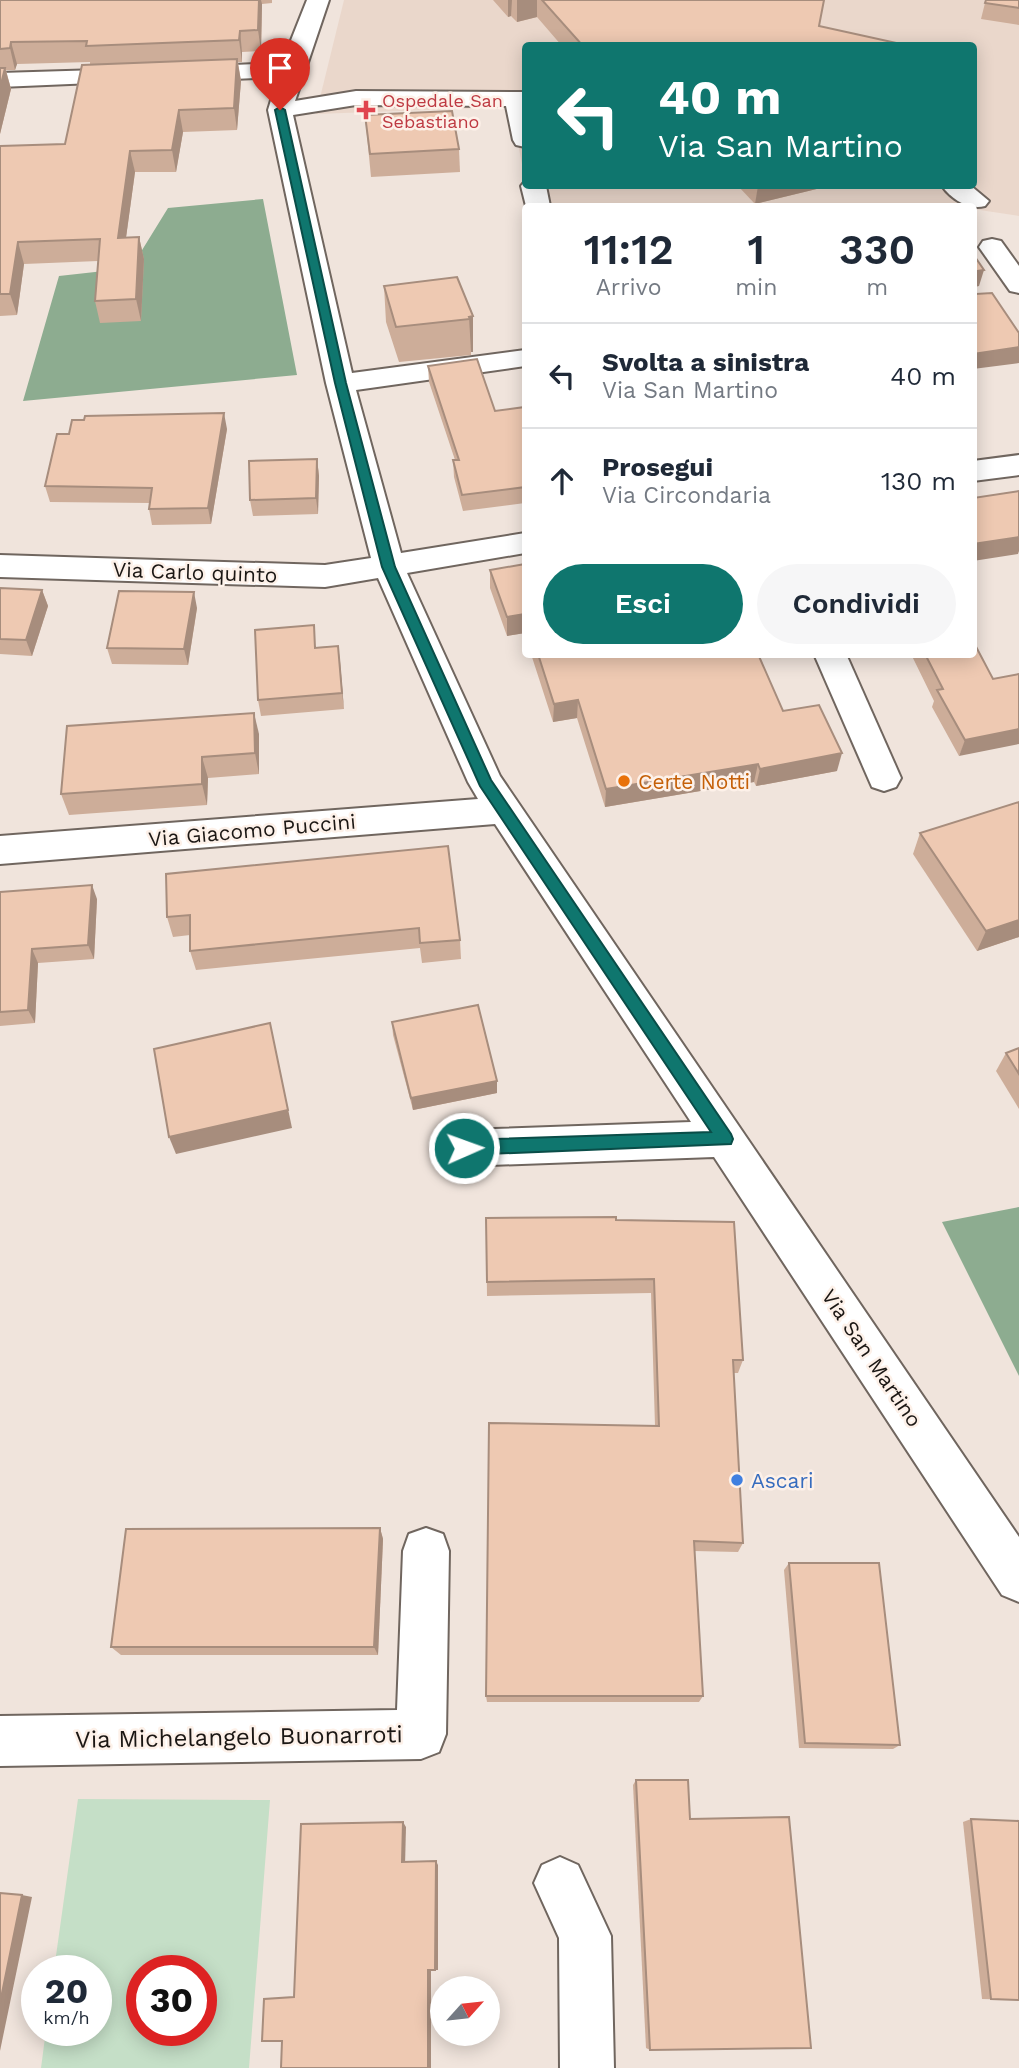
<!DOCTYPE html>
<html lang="it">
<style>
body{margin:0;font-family:"Work Sans",sans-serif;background:#f6f6f7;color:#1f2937;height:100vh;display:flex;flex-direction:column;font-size:26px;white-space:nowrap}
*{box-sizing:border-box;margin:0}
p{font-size:23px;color:#747a83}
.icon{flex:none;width:38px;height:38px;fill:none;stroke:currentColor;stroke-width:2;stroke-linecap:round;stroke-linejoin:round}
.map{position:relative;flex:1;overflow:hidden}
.sheet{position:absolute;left:522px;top:203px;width:455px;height:455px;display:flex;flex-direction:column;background:#fff;border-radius:7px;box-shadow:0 4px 18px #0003}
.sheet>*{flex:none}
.top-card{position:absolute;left:522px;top:42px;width:455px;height:147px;border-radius:7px;box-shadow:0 4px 18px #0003;background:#0f766e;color:#fff;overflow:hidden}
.needle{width:46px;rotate:63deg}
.buttons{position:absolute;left:430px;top:1976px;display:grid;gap:14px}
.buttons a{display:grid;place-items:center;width:70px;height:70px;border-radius:50%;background:#fff;box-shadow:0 4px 18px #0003;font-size:35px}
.speed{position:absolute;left:21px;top:1955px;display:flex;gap:14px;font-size:35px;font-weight:700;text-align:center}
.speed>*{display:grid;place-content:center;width:91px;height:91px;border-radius:50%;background:#fff;box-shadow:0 4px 18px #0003;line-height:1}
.speed small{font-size:18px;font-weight:400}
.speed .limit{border:10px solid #d22;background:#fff;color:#111}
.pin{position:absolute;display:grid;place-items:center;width:60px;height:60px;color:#fff;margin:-72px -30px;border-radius:50% 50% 50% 0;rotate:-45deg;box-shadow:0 0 7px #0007}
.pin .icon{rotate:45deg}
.me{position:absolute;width:77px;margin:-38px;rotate:88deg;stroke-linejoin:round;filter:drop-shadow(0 0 5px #0008)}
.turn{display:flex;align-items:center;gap:24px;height:147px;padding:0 21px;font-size:32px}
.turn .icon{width:91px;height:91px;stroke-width:2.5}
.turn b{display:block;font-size:49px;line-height:60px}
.eta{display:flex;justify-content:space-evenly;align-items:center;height:119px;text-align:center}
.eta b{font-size:42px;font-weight:600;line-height:49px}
.primary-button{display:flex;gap:14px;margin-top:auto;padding:14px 21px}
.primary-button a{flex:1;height:80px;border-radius:42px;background:#0f766e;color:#fff;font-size:28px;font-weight:600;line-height:80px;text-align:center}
.primary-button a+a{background:#f6f6f7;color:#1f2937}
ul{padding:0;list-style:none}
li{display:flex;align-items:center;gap:21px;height:105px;padding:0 21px;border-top:2px solid #e0e1e3}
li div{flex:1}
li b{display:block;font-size:26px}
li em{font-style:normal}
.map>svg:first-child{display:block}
</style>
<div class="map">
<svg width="1019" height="2068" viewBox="0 0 1019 2068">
<rect width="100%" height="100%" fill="#f0e4dc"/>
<path fill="#ead7cb" d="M 344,0 L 1019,0 L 1019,216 L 973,209 L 973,206 L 939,203 L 925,206 L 530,206 L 526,186 L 973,186 L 973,46 L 525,46 L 525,180 L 511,107 L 316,114 Z"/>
<path fill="#c5dfc7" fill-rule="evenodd" d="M 78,1799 L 270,1800 L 249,2068 L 41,2068 L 46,2030 L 96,2030 L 96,1970 L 54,1970 ZM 142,1970 L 201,1970 L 201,2030 L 142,2030 Z"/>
<g fill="#8dac90">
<path d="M 263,199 L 297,375 L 23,401 L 59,276 L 131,268 L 168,208 Z"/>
<path d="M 1019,1207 L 1019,1376 L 942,1222 Z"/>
</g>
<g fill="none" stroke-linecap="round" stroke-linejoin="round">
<g stroke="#70665f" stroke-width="4">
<g id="minor">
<path d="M 307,0 L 329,0 L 295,101 L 356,91 L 525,92 L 525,147 L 516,145 L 513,140 L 506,106 L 356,105 L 293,115 L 352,373 L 525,350 L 525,366 L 356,390 L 401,553 L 525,533 L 525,553 L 407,573 L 500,776 L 1019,1537 L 1019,1602 L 1002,1595 L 714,1157 L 464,1166 L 450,1161 L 444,1148 L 450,1135 L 464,1130 L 691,1122 L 495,824 L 0,864 L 0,836 L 478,799 L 468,782 L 378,578 L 325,587 L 0,577 L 0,555 L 325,565 L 371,558 L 326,383 L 268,110 L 278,77 L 188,81 L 180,79 L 176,74 L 180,69 L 188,67 L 282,63 Z"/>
<path d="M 132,69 L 140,71 L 144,76 L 140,81 L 0,87 L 0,73 Z"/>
<path d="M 525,181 L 525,186 L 546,186 L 550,206 L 526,206 L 521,186 Z"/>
<path d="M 942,186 L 971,186 L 989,201 L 985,206 C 969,210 952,200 942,186 Z"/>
<path d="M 992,239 L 1001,241 L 1019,266 L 1019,293 L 1010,291 L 979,247 L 983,241 Z"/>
<path d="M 1019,455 L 1019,475 L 973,481 L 973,461 Z"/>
<path d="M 814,654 L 846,654 L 901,778 L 896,787 L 884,791 L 872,787 Z"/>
<path d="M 426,1528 L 443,1534 L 449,1551 L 446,1734 L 439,1752 L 421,1759 L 0,1766 L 0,1716 L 397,1710 L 403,1551 L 409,1534 Z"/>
<path d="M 560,1857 L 578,1865 L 611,1936 L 614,2068 L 560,2068 L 559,1938 L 534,1883 L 542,1865 Z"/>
</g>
</g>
<use href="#minor" fill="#fff" fill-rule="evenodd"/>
</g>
<g fill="#cdad99">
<path d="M 0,0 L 272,0 L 272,3 L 262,4 L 261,51 L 242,52 L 242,62 L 238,62 L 241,81 L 237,130 L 183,132 L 176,172 L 135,172 L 126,237 L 139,237 L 144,259 L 141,321 L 100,323 L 95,301 L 98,261 L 24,264 L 17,315 L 0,316 L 0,146 L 65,144 L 90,65 L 90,62 L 17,64 L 15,70 L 6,70 L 11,89 L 0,134 Z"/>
<path d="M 493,0 L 824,0 L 819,26 L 911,46 L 562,46 L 537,17 L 517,22 L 511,16 L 508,17 Z"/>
<path d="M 1019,0 L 1019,25 L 981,19 L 985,3 Z"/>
<path d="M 365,115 L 459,149 L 460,172 L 371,177 Z"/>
<path d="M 738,186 L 829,186 L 755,204 Z"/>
<path d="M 384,286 L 473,316 L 473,352 L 471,352 L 471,355 L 399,362 L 386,322 Z"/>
<path d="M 428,366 L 495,411 L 525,407 L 525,503 L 463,511 L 454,477 L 453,460 L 455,460 L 429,382 Z"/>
<path d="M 227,429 L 211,524 L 152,525 L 149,509 L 150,503 L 50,502 L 45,486 Z"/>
<path d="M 317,459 L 319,476 L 318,514 L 253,516 L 250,500 Z"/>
<path d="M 525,564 L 525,634 L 525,633 L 507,636 L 490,588 L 490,570 Z"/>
<path d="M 0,588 L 42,590 L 48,606 L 32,656 L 0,654 Z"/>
<path d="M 197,608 L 188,665 L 112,664 L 107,648 Z"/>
<path d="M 338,646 L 344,709 L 261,716 L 258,700 L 317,647 Z"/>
<path d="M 531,654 L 758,654 L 783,711 L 837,771 L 756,786 L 754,782 L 605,807 L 577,718 L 553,722 Z"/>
<path d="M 911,654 L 973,654 L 993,679 L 959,756 L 932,707 L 934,701 Z"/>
<path d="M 259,734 L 259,774 L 208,778 L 207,805 L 69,815 L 61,794 Z"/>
<path d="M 1019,802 L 1019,937 L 977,951 L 913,854 L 920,833 Z"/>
<path d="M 448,846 L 460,940 L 461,959 L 422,963 L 420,948 L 196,970 L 190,951 L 190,935 L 173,937 L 167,917 Z"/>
<path d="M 0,892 L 97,899 L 94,959 L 38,963 L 35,1023 L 0,1026 Z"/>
<path d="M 392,1022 L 497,1093 L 413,1110 L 393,1035 Z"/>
<path d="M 1019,1048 L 1019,1109 L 996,1071 L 1006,1053 Z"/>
<path d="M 486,1218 L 616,1220 L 743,1360 L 738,1373 L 733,1373 L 743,1543 L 738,1552 L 694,1551 L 703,1696 L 699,1702 L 487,1702 L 486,1696 L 655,1426 L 651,1293 L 487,1296 Z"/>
<path d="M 380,1528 L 383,1539 L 378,1655 L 121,1655 L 111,1647 Z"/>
<path d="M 789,1563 L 900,1745 L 893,1749 L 799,1748 L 784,1570 Z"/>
<path d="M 636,1780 L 650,2050 L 646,2048 L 633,1785 Z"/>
<path d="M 971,1819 L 1019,2000 L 982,1999 L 963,1822 Z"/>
</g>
<g fill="#a78d7d">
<path d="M 259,0 L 261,0 L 262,4 L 261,51 L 258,30 Z"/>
<path d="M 508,0 L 512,0 L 511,16 L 508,17 Z"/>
<path d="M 517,0 L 537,0 L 537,17 L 517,22 Z"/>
<path d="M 240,31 L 242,52 L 242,62 L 239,40 Z"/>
<path d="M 11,42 L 17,64 L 15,70 L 10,48 Z"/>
<path d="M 237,59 L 241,81 L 237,130 L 234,108 Z"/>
<path d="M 5,68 L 11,89 L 0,134 L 0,88 Z"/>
<path d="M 179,110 L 183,132 L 176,172 L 172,150 Z"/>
<path d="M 130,151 L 135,172 L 123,260 L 118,238 Z"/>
<path d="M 596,186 L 612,186 L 596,189 Z"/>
<path d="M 758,186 L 829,186 L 755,204 Z"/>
<path d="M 139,237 L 144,259 L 141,321 L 136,299 Z"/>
<path d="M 18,242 L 24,264 L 17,315 L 10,294 Z"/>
<path d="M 984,270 L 979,286 L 975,287 L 973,282 L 977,271 Z"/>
<path d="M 473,316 L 473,352 L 471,352 L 469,317 Z"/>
<path d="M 1019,347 L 1019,363 L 973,369 L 973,354 Z"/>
<path d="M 224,413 L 227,429 L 211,524 L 208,508 Z"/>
<path d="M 317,459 L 319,476 L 318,514 L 316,498 Z"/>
<path d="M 1019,537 L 1019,551 L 1018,554 L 973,561 L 973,544 Z"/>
<path d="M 42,590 L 48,606 L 32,656 L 26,640 Z"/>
<path d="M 194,592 L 197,608 L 188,665 L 184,649 Z"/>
<path d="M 525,614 L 525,633 L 507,636 L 507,617 Z"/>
<path d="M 338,646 L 340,661 L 344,709 L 342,693 Z"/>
<path d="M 578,700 L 577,718 L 553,722 L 554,704 Z"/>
<path d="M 254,713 L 259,734 L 259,774 L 255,753 Z"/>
<path d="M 1019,729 L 1019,744 L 959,756 L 965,740 Z"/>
<path d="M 842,753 L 837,771 L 756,786 L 760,769 Z"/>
<path d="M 202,757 L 208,778 L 207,805 L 202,784 Z"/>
<path d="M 758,764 L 754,782 L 605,807 L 606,789 Z"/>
<path d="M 92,885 L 97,899 L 94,959 L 88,945 Z"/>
<path d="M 1019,920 L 1019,937 L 977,951 L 986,931 Z"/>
<path d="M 32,949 L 38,963 L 35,1023 L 28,1010 Z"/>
<path d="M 270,1023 L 292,1128 L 176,1154 L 169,1137 Z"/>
<path d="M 497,1081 L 497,1093 L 413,1110 L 411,1098 Z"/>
<path d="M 380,1528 L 383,1539 L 378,1655 L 374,1647 Z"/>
<path d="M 403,1822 L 406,1827 L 405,1866 L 402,1862 Z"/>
<path d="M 436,1861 L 438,1865 L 438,1970 L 435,1970 Z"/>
<path d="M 22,1895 L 32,1897 L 0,2051 L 0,2003 Z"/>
<rect x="428" y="1970" width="3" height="98"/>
</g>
<g fill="#eec9b2" stroke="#a78d7d" stroke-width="2">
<path d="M 0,0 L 259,0 L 258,30 L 240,31 L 239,40 L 86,46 L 87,41 L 11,42 L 10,48 L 0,49 Z"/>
<path d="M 542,0 L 824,0 L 819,26 L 910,46 L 583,46 Z"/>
<path d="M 986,0 L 1019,0 L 1019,8 L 985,3 Z"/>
<path d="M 237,59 L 234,108 L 179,110 L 172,150 L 130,151 L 118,238 L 139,237 L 136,299 L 95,301 L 100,239 L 18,242 L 10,294 L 0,294 L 0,146 L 65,144 L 82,65 Z"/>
<path d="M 0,68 L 5,68 L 0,88 Z"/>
<path d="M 452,111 L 459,149 L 370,154 L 365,115 Z"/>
<path d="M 973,254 L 984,270 L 977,271 L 978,273 L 975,276 L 976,294 L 992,293 L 1019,333 L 1019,347 L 973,354 Z"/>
<path d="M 457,277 L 473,316 L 469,317 L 470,319 L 396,327 L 384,286 Z"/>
<path d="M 477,359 L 495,411 L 525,407 L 525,487 L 462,495 L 453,460 L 459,460 L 428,366 Z"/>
<path d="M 224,413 L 208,508 L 149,509 L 152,488 L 45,486 L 57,434 L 69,434 L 72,420 L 84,420 L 85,416 Z"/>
<path d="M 317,459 L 316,498 L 250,500 L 249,461 Z"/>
<path d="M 1019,491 L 1019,537 L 973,544 L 973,498 Z"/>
<path d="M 525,564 L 525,615 L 525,614 L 507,617 L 490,570 Z"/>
<path d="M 0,588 L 42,590 L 26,640 L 0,639 Z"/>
<path d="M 119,591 L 194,592 L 184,649 L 107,648 Z"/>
<path d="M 314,625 L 315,648 L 338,646 L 342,693 L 258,700 L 255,630 Z"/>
<path d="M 973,641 L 993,679 L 1019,674 L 1019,729 L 965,740 L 937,690 L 943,689 L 925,654 L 973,654 Z"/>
<path d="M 538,654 L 758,654 L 783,711 L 819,705 L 842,753 L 760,769 L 758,764 L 606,789 L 578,700 L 554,704 Z"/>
<path d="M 254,713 L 255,753 L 202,757 L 202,784 L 61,794 L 67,726 Z"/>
<path d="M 1019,802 L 1019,920 L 986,931 L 920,833 Z"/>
<path d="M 448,846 L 460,940 L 420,943 L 419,928 L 190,951 L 190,915 L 167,917 L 166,874 Z"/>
<path d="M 92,885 L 88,945 L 32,949 L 28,1010 L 0,1012 L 0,892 Z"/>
<path d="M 478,1005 L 497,1081 L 411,1098 L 392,1022 Z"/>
<path d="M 270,1023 L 288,1110 L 169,1137 L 154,1049 Z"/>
<path d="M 1019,1048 L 1019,1074 L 1006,1053 Z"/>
<path d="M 616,1217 L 616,1220 L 734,1222 L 743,1360 L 733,1360 L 743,1543 L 694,1541 L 703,1696 L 486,1696 L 489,1423 L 659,1426 L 654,1279 L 487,1282 L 486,1218 Z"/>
<path d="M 380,1528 L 374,1647 L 111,1647 L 126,1529 Z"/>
<path d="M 789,1563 L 879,1563 L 900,1745 L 805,1743 Z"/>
<path d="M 636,1780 L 688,1780 L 690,1819 L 789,1817 L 811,2048 L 650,2050 Z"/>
<path d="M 971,1819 L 1019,1821 L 1019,2000 L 991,1999 Z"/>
<path d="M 403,1822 L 402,1862 L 436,1861 L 435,1970 L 428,1970 L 428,2068 L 281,2068 L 282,2041 L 262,2041 L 264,1999 L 294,1997 L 301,1824 Z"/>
<path d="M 0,1893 L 22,1895 L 0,2003 Z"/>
</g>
<path fill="#0f766e" stroke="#0a4d48" stroke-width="2" d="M 280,107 L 285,110 L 346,383 L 395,567 L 491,780 L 731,1134 L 733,1139 L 731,1144 L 464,1155 L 458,1153 L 455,1148 L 458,1142 L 464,1140 L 711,1132 L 480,786 L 382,567 L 335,383 L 275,110 Z"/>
<path fill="#e0444e" stroke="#fdf1e9" stroke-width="2.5" d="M362.5 99.5h7v7h7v7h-7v7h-7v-7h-7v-7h7z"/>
<circle fill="#e8710a" stroke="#fdf1e9" stroke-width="2.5" cx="624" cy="781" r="7"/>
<circle fill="#3f7fe0" stroke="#fdf1e9" stroke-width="2.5" cx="737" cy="1480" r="7"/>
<g text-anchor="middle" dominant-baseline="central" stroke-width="5" stroke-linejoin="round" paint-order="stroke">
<g font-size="18" fill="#be3a42" stroke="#fdf1e9" text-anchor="start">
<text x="382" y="100">Ospedale San<tspan x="382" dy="21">Sebastiano</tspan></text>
</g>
<g font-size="21" fill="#1b1714" stroke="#fdf1e9">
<text transform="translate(195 572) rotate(2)">Via Carlo quinto</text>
<text transform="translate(252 830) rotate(-5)">Via Giacomo Puccini</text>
<text transform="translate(872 1358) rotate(56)">Via San Martino</text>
</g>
<g font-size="21" fill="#c56008" stroke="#fdf1e9" text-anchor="start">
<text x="638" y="781">Certe Notti</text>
</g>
<g font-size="21" fill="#366cbe" stroke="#fdf1e9" text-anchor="start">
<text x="751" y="1480">Ascari</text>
</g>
<g font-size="24" fill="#1b1714" stroke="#fdf1e9">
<text transform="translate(239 1737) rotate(-1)">Via Michelangelo Buonarroti</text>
</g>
</g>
</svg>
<div class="buttons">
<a><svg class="needle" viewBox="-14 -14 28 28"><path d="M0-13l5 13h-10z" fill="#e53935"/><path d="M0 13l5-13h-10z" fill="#747a83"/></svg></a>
</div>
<div class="speed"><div>20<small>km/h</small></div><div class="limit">30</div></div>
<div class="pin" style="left:280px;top:110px;background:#d93025"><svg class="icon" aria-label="arrive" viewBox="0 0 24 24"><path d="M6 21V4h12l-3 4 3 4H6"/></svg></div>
<svg class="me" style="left:464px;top:1148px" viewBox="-20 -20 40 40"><circle r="17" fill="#0f766e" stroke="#fff" stroke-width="3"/><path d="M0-11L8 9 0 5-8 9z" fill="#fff"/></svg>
<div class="top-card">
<div class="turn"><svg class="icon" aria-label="left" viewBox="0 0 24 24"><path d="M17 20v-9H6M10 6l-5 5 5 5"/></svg><div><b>40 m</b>Via San Martino</div></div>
</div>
<section class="sheet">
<div class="eta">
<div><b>11:12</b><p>Arrivo</p></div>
<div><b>1</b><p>min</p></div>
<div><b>330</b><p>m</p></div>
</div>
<ul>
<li><svg class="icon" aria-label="left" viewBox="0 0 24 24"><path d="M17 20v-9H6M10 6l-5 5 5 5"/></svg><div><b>Svolta a sinistra</b><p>Via San Martino</p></div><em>40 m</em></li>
<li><svg class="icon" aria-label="ahead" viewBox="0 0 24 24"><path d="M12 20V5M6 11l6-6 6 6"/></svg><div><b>Prosegui</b><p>Via Circondaria</p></div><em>130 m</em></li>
</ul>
<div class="primary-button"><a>Esci</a><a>Condividi</a></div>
</section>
</div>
